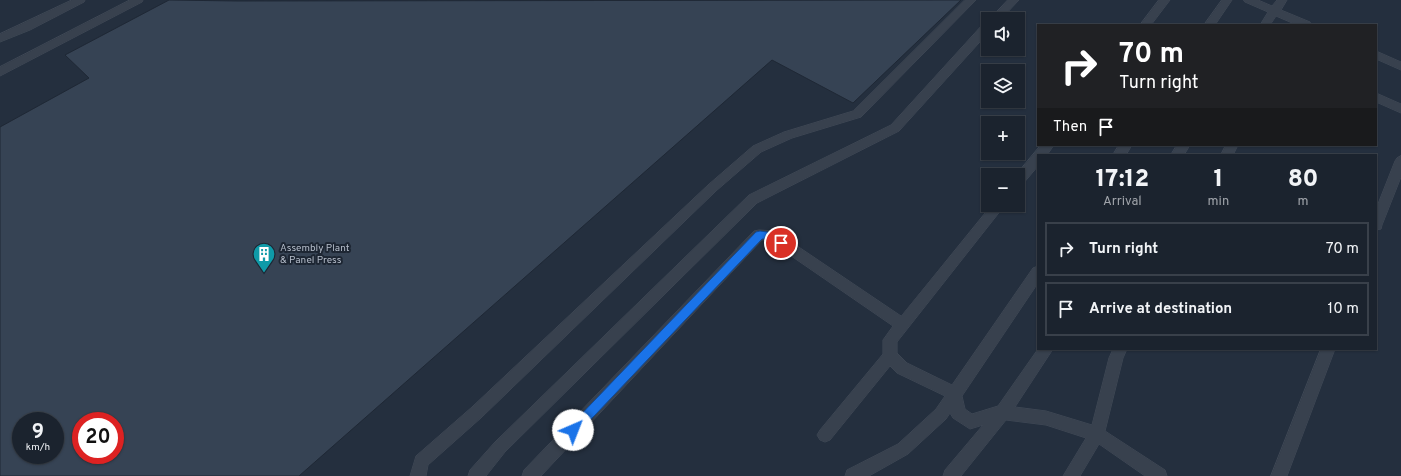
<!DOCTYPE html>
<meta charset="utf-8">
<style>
body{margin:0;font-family:Overpass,sans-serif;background:#282f3a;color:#f1f3f6;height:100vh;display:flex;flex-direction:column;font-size:15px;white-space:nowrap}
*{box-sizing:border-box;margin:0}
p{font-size:13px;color:#a0a4aa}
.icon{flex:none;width:22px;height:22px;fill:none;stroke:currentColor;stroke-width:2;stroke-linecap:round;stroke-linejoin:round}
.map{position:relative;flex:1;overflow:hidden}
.drawer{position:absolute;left:1037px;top:154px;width:340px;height:196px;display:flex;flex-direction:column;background:#1b232e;border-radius:0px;box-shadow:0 1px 3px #0004,0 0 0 1px #39404a}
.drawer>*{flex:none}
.top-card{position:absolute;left:1037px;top:24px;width:340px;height:122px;border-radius:0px;box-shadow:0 1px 3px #0004,0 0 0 1px #39404a;background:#202124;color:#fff;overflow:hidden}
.controls{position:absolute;left:981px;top:12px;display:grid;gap:8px}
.controls a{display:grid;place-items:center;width:44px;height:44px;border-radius:0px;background:#1b232e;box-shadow:0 1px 3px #0004,0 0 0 1px #39404a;font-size:20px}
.speed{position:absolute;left:12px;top:412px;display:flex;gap:8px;font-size:20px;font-weight:700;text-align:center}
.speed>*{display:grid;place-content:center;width:52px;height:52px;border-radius:50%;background:#1b232e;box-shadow:0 1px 3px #0004,0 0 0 1px #39404a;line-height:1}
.speed small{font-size:10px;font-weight:400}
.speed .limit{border:6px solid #d22;background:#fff;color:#111}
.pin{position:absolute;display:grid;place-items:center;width:34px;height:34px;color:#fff;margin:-17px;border:2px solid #fff;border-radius:50%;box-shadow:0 1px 4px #0007}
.me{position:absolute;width:44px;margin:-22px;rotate:44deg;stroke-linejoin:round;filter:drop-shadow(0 0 3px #0008)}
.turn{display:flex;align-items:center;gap:14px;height:84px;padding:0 16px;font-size:18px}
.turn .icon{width:52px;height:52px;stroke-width:2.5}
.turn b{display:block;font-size:28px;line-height:34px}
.then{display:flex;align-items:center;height:38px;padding:0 16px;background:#0003;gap:8px;font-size:15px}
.eta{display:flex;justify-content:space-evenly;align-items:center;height:68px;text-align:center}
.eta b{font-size:24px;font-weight:800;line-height:28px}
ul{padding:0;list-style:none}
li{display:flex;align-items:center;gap:12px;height:54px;margin:0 8px 6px;padding:0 8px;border:2px solid #39404a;border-radius:0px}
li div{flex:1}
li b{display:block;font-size:15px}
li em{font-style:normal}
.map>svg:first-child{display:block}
</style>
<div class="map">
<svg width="1401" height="476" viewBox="0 0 1401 476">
<rect width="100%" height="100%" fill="#242f3e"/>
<path fill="#364354" stroke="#1f2835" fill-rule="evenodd" d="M 169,0 L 238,1 L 961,0 L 853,103 L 772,60 L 299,476 L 0,476 L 0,127 L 89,78 L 65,55 ZM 21,421 L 55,421 L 55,455 L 21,455 ZM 81,421 L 115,421 L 115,455 L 81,455 Z"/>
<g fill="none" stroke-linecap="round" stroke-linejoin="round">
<g stroke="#414a57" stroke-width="1">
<g id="lane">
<path d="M 72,0 L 85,0 L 84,2 L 30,30 L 0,42 L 0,34 Z"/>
<path d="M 130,0 L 143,0 L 142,2 L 0,76 L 0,67 Z"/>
<path d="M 965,0 L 976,0 L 861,117 L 792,138 L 761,152 L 716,191 L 482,417 L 428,465 L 426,476 L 410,476 L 416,456 L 472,407 L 708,185 L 753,146 L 784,132 L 853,111 Z"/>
<path d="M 1008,0 L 1019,0 L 1001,19 L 990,19 Z"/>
<path d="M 1159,0 L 1170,0 L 1151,25 L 1140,25 Z"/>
<path d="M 1222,0 L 1232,0 L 1215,25 L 1204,25 Z"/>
<path d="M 1244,0 L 1258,0 L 1272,6 L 1277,0 L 1287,0 L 1281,10 L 1310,22 L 1311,25 L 1297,25 L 1276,16 L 1270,25 L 1260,25 L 1268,12 L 1245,2 Z"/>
<path d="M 988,22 L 988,33 L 899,131 L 757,203 L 505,452 L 486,476 L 468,476 L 470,470 L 495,442 L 749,195 L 891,125 L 984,23 Z"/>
<path d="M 1376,51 L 1401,62 L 1401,70 L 1376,59 Z"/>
<path d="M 1376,93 L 1401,104 L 1401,113 L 1376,102 Z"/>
<path d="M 1041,145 L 1054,145 L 1047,155 L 1038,155 L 1038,166 L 1022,185 L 1018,187 L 1018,175 L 1016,175 Z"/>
<path d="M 1119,145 L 1132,145 L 1126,155 L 1113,155 Z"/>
<path d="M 1177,145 L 1190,145 L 1184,155 L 1171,155 Z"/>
<path d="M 1226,145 L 1238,145 L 1233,155 L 1221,155 Z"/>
<path d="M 1401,156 L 1401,177 L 1382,225 L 1381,229 L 1376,230 L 1376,209 L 1395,161 L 1397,158 Z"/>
<path d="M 992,205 L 1005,205 L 897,342 L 897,353 L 907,363 L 952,385 L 1033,268 L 1038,266 L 1038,283 L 962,396 L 965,409 L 972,414 L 998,406 L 1038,349 L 1053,349 L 1015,407 L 1046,411 L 1092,425 L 1109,358 L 1113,349 L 1127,349 L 1123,358 L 1105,431 L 1165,470 L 1167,476 L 1145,476 L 1099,444 L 1080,476 L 1063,476 L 1086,438 L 1046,425 L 1006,420 L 961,476 L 943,476 L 945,470 L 983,425 L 970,429 L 953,418 L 950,413 L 946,419 L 908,454 L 869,476 L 845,476 L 847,470 L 898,444 L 936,409 L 945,396 L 897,373 L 890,366 L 830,440 L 825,442 L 820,440 L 817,435 L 820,430 L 883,354 L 883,340 L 893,326 L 768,240 L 762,240 L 541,476 L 522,476 L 524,470 L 754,231 L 759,230 L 775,231 L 901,316 Z"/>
<path d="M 1321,349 L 1335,349 L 1287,476 L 1271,476 Z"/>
</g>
</g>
<use href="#lane" fill="#38414e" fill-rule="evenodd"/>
</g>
<path fill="#1a73e8" stroke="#114b97" d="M 760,231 L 774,233 L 785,240 L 785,245 L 781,247 L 769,239 L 762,239 L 577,434 L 573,435 L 570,434 L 568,430 L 570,426 L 756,232 Z"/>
<defs>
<g id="building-pin" transform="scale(1.15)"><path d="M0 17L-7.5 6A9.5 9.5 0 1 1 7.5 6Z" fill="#0f9aa8" stroke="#1d2633"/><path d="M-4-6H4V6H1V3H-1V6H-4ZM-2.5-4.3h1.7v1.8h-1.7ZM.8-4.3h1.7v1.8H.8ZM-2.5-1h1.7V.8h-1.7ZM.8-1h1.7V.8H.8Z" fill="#fff"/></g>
</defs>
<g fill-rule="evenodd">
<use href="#building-pin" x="264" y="254"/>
</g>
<g text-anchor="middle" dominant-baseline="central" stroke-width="4" stroke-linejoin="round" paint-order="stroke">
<g font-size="10" fill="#b4bcc9" stroke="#1d2633" text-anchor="start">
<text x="280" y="248">Assembly Plant<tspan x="280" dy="12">&amp; Panel Press</tspan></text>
</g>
</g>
</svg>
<div class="controls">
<a><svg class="icon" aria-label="sound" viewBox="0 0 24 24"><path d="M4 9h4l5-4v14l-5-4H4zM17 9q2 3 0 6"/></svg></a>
<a><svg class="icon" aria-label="layers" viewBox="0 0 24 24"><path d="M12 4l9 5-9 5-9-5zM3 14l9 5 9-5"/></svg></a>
<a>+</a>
<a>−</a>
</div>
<div class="speed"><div>9<small>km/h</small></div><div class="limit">20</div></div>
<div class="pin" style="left:781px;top:243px;background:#d93025"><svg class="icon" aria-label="arrive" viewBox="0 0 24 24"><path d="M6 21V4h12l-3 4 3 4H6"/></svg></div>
<svg class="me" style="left:573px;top:430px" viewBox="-20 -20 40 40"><circle r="19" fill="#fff"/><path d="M0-13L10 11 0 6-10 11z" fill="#1a73e8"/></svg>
<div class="top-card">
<div class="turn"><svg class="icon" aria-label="right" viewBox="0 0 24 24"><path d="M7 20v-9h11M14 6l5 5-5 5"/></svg><div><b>70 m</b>Turn right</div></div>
<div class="then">Then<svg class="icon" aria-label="arrive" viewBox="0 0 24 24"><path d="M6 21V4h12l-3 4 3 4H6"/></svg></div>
</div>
<section class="drawer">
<div class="eta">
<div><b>17:12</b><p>Arrival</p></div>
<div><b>1</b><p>min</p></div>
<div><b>80</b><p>m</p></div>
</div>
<ul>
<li><svg class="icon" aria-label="right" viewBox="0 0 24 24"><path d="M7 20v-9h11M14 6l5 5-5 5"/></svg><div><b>Turn right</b></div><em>70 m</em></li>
<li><svg class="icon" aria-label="arrive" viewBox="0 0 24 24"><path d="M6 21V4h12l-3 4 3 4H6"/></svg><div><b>Arrive at destination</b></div><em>10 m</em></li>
</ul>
</section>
</div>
